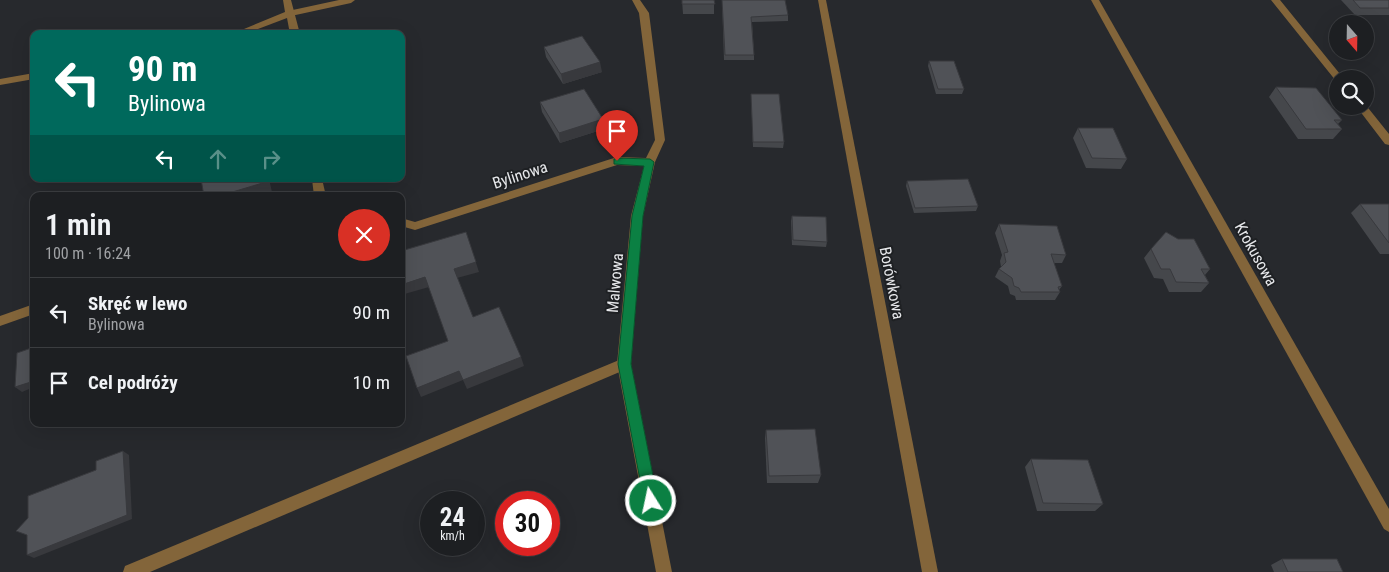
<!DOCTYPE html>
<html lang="pl">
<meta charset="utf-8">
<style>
body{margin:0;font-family:"Roboto Condensed",sans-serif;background:#25272a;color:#f1f3f6;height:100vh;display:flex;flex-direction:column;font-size:19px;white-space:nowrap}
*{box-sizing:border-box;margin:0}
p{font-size:16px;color:#a0a2a5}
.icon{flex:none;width:28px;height:28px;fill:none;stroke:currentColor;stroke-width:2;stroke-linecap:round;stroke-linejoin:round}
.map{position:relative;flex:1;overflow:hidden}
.sheet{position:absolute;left:30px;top:192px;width:375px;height:235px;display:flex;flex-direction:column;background:#1d1f22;border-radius:10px;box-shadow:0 5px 20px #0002,0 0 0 1px #3b3d40}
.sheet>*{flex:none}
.banner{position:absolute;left:30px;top:30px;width:375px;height:152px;border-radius:10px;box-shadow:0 5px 20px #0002,0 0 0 1px #3b3d40;background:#00695c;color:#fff;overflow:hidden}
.needle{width:32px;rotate:160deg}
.fabs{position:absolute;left:1329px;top:15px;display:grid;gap:10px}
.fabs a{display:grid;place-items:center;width:45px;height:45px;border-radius:50%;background:#1d1f22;box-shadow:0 5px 20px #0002,0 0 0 1px #3b3d40;font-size:25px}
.speed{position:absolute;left:420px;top:491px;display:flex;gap:10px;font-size:25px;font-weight:700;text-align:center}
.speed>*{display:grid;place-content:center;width:65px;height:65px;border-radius:50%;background:#1d1f22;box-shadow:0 5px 20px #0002,0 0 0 1px #3b3d40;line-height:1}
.speed small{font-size:12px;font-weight:400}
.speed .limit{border:8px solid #d22;background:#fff;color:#111}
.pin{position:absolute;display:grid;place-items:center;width:42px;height:42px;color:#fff;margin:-51px -21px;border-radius:50% 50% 50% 0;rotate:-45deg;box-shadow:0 0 5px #0007}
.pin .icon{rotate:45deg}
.me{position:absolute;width:55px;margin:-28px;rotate:350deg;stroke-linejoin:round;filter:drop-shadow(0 0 4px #0008)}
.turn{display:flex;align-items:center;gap:18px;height:105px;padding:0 15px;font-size:22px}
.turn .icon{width:65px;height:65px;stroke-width:2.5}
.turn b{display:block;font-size:35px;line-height:42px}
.lanes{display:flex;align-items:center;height:48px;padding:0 15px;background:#0003;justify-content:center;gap:25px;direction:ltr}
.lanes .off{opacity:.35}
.round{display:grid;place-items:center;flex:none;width:52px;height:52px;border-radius:26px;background:#25272a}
.headline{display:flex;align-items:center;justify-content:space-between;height:85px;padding:0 15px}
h1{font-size:30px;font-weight:600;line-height:38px}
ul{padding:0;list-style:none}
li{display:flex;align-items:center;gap:15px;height:70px;padding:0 15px;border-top:1px solid #3b3d40}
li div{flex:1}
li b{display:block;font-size:19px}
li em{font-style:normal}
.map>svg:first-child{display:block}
</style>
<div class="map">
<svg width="1389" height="572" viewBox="0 0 1389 572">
<rect width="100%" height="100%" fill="#27292d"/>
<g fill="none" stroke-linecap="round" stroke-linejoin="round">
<g fill="#83653a" fill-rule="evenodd">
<path d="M 339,0 L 355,0 L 351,3 L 291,16 L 286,13 L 288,11 Z"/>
<path d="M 624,358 L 629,360 L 631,364 L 629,368 L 150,572 L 123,572 L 125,566 Z"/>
</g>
<g fill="#83653a" fill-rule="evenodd">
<path d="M 283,0 L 291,0 L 300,34 L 290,34 L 287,18 L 245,34 L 232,34 L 285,12 Z"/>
<path d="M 632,0 L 640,0 L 649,13 L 665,140 L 655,162 L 643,216 L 631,364 L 672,572 L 656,572 L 617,364 L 631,216 L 644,166 L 617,165 L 415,230 L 401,226 L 401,218 L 415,222 L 617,157 L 646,158 L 655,140 L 639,13 Z"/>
<path d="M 818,0 L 826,0 L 938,572 L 922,572 Z"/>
<path d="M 1091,0 L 1099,0 L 1389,509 L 1389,532 L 1384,529 Z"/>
<path d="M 1271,0 L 1280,0 L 1344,79 L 1338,79 L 1338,82 L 1336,81 Z"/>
<path d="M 34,73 L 34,79 L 0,85 L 0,79 Z"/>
<path d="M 1365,104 L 1389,134 L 1389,145 L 1385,144 L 1356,106 L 1365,106 Z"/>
<path d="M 312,179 L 322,179 L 326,196 L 314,196 Z"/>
<path d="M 34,304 L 34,314 L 0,326 L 0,316 Z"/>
</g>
</g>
<g fill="#45474b">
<path d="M 682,0 L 714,0 L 714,14 L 683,14 Z"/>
<path d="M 722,0 L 785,0 L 788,15 L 788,21 L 752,22 L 754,55 L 754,60 L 724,60 Z"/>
<path d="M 1341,0 L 1389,0 L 1389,15 L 1355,15 Z"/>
<path d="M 544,47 L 602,72 L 563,84 L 546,57 Z"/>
<path d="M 929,61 L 964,89 L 962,94 L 936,94 L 928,66 Z"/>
<path d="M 1276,87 L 1342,120 L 1338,124 L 1342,129 L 1333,139 L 1298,139 L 1269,97 Z"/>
<path d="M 751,94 L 784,142 L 783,148 L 753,147 Z"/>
<path d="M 540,102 L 604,129 L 560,143 L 542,112 Z"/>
<path d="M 1078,128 L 1127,159 L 1121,169 L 1086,168 L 1073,138 Z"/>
<path d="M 907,181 L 978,206 L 976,211 L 914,213 L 906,186 Z"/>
<path d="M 1360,204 L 1389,204 L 1389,254 L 1380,254 L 1351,213 Z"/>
<path d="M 792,216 L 827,242 L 826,247 L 792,245 L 791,221 Z"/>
<path d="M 999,224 L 1066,255 L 1062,263 L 1054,263 L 1062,286 L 1059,290 L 1060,292 L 1055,300 L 1016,300 L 1015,296 L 1010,294 L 1008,286 L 995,277 L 999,269 L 1001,267 L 1000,261 L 1002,255 L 995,233 Z"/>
<path d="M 1151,249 L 1210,269 L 1205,275 L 1209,283 L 1201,292 L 1169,292 L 1163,279 L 1154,278 L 1144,258 Z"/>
<path d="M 766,430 L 821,475 L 818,483 L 767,483 L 765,438 Z"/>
<path d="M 1031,459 L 1103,504 L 1095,511 L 1037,511 L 1025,467 Z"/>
<path d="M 1282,559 L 1343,572 L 1274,572 L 1271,565 Z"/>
</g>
<g fill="#38393d">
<path d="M 600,62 L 602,72 L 563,84 L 561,74 Z"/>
<path d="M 603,119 L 604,129 L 560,143 L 559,133 Z"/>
<path d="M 266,179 L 269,179 L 272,192 L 258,196 L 219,196 Z"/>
<path d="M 466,232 L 479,272 L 457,278 L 454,269 Z"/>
<path d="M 425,277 L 429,287 L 401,295 L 401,285 Z"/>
<path d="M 521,357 L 524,366 L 467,389 L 463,380 L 421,397 L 417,388 L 459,371 Z"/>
<path d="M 34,381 L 34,387 L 22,392 L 15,387 Z"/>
<path d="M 123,451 L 129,455 L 132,519 L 34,558 L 27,555 Z"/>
</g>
<g fill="#505257" stroke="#38393d">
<path d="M 682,0 L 714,0 L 715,4 L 682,4 Z"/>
<path d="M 722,0 L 785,0 L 788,15 L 751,17 L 754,55 L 725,55 Z"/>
<path d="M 1353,0 L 1389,0 L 1389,8 L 1360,8 Z"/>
<path d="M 582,36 L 600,62 L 561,74 L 544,47 Z"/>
<path d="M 929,61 L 954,61 L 964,89 L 938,89 Z"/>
<path d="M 1276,87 L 1316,88 L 1342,120 L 1334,120 L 1342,129 L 1306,129 Z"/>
<path d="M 584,89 L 603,119 L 559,133 L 540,102 Z"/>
<path d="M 751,94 L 779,94 L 784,142 L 753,142 Z"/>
<path d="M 1078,128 L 1113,128 L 1127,159 L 1092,158 Z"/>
<path d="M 201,179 L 266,179 L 266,182 L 219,196 L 204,196 Z"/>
<path d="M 968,179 L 978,206 L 915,208 L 907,181 Z"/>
<path d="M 1360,204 L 1389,204 L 1389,243 Z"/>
<path d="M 792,216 L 826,217 L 827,242 L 793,240 Z"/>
<path d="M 999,224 L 1057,226 L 1066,255 L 1051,254 L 1062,286 L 1058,287 L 1060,292 L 1021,292 L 1019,288 L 1014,286 L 1012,278 L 999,269 L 1006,262 L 1004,253 L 1008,252 Z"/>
<path d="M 466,232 L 476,262 L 454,269 L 473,317 L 499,307 L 521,357 L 463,380 L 459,371 L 417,388 L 406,356 L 448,341 L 425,277 L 401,285 L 401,251 Z"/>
<path d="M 1166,232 L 1178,239 L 1194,239 L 1210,269 L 1201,269 L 1209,283 L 1176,282 L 1170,269 L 1161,269 L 1151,249 Z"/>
<path d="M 34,347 L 34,381 L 15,387 L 17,353 Z"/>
<path d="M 815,429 L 821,475 L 769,476 L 766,430 Z"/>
<path d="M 123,451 L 127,515 L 27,555 L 27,535 L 16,531 L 28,518 L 28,496 L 96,470 L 96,461 Z"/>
<path d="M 1031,459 L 1088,460 L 1103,504 L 1043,503 Z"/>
<path d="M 1282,559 L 1337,559 L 1343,572 L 1288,572 Z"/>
</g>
<path fill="#0b8043" stroke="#07532c" d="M 617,158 L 650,159 L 654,162 L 643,216 L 631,364 L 658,501 L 656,506 L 651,508 L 646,506 L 644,501 L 618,364 L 632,216 L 644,166 L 614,164 L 614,159 Z"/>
<g text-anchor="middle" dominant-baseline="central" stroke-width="4" stroke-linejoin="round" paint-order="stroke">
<g font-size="16" fill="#e7e8eb" stroke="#1e2023">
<text transform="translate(520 175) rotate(-18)">Bylinowa</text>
<text transform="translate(1256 254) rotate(61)">Krokusowa</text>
<text transform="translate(615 283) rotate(-85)">Malwowa</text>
<text transform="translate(892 283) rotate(79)">Borówkowa</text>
</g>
</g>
</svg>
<div class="fabs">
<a><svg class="needle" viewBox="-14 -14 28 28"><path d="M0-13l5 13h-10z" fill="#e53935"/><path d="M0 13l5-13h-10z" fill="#a0a2a5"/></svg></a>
<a><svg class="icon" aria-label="search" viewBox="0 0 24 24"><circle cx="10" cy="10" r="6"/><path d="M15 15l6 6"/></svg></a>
</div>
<div class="speed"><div>24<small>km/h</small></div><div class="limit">30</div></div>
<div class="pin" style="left:617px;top:161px;background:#d93025"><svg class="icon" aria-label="arrive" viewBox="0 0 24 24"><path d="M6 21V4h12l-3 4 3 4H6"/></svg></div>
<svg class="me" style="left:651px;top:501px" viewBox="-20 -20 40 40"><circle r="17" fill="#0b8043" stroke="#fff" stroke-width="3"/><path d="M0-11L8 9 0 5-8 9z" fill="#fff"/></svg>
<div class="banner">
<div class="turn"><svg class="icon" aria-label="left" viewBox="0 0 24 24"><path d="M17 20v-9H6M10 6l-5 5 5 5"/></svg><div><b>90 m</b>Bylinowa</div></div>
<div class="lanes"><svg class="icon" aria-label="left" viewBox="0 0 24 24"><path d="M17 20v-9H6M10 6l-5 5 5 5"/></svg><svg class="icon off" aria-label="ahead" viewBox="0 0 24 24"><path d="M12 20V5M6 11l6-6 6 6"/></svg><svg class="icon off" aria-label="right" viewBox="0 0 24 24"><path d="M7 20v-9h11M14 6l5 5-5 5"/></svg></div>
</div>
<section class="sheet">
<div class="headline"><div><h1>1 min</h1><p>100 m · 16:24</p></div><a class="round" style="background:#d93025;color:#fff"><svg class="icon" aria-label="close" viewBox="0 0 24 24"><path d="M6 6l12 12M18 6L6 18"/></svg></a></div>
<ul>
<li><svg class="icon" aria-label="left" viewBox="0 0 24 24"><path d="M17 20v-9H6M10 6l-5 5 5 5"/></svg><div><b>Skręć w lewo</b><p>Bylinowa</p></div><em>90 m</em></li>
<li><svg class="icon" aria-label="arrive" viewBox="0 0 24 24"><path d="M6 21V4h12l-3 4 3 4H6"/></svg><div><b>Cel podróży</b></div><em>10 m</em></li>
</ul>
</section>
</div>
